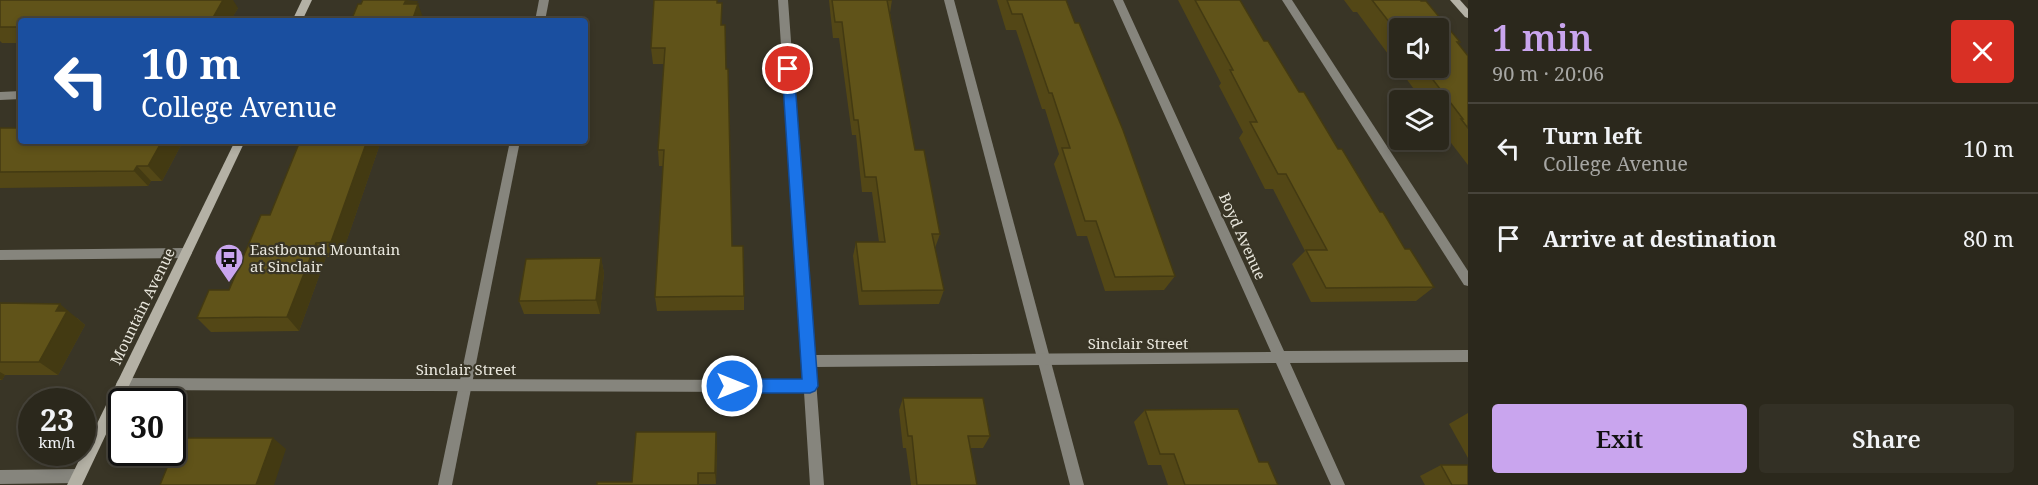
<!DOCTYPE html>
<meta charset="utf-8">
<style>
body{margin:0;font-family:"Noto Serif",serif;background:#333025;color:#f1f3f6;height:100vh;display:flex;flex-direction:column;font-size:22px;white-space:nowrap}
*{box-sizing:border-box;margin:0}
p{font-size:20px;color:#a6a6a3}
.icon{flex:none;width:33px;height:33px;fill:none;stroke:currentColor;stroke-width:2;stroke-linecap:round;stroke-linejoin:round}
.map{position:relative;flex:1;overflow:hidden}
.drawer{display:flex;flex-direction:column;background:#2b281c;width:570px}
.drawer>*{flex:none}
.hud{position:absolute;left:18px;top:18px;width:570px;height:126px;border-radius:6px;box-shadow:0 3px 9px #0003,0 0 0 2px #47443b;background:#1a4fa0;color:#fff;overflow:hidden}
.buttons{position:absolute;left:1389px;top:18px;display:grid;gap:12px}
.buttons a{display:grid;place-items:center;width:60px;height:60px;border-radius:6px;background:#2b281c;box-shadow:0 3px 9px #0003,0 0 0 2px #47443b;font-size:30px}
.speed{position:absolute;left:18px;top:388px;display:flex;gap:12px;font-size:30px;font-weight:700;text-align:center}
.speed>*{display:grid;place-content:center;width:78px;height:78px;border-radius:50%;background:#2b281c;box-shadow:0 3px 9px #0003,0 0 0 2px #47443b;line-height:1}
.speed small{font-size:15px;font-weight:400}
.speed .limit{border:3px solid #111;border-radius:9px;background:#fff;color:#111}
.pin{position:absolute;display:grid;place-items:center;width:51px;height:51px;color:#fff;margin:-26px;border:3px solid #fff;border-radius:50%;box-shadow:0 2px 6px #0007}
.me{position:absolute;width:66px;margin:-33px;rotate:90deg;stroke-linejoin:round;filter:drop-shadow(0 0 4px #0008)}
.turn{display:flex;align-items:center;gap:21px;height:126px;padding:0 24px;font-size:27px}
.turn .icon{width:78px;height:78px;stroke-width:2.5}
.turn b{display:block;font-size:42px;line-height:51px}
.round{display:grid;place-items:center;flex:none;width:63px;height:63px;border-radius:6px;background:#333025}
.summary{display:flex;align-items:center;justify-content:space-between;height:102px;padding:0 24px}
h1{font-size:36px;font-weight:600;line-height:45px;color:#c9a5ee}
.cta{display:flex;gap:12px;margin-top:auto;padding:12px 24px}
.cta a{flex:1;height:69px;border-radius:6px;background:#c9a5ee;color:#111;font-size:24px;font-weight:600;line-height:69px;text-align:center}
.cta a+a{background:#333025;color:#f1f3f6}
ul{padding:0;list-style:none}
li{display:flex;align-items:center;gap:18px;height:90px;padding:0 24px;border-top:2px solid #47443b}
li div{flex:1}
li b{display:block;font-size:22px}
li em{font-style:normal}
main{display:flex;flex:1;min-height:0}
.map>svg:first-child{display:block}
</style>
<main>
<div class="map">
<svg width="1468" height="485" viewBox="0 0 1468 485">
<rect width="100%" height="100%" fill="#393526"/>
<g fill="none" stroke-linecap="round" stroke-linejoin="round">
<g fill="#86857d" fill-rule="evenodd">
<path d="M 539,0 L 549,0 L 545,21 L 535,21 Z"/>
<path d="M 944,0 L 954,0 L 1084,485 L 1070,485 Z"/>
<path d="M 1282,0 L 1292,0 L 1468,271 L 1468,286 L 1464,285 Z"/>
<path d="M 21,91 L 21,99 L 0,100 L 0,92 Z"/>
<path d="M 510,141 L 520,141 L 452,485 L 438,485 Z"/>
<path d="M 78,469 L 83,471 L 85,476 L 83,481 L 78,483 L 0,484 L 0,470 Z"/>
</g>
<g fill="#86857d" fill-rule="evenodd">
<path d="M 778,0 L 788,0 L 814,355 L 1271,352 L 1113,0 L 1123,0 L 1284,351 L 1468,350 L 1468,362 L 1290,363 L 1345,485 L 1331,485 L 1276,363 L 815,367 L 824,485 L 810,485 L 804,392 L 123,390 L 118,388 L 116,384 L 118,380 L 123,378 L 803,380 Z"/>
<path d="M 186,248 L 190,250 L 192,253 L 190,256 L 186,258 L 0,260 L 0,250 Z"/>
</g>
<g fill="#b4b1a5" fill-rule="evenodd">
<path d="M 302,0 L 312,0 L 302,21 L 292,21 Z"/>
<path d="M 1450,0 L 1460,0 L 1468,9 L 1468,18 L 1465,17 Z"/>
<path d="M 235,141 L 245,141 L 82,485 L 67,485 Z"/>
</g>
</g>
<g fill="#534716" fill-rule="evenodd">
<path d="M 0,0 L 238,8 L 230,21 L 21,21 L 21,43 L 2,43 L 0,41 Z"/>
<path d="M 829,0 L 892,0 L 890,13 L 915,150 L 940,234 L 935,248 L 944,290 L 939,304 L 859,305 L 853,256 L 856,242 L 879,242 L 872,192 L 862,192 L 856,135 L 852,135 L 839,38 L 833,38 Z"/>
<path d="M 997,0 L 1066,0 L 1175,276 L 1164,290 L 1105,291 L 1087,236 L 1077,236 L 1054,164 L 1059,154 L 1045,109 L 1042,109 L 1016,30 L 1006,30 Z"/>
<path d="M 1178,0 L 1240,0 L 1264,41 L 1338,149 L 1405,249 L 1434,287 L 1416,301 L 1311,302 L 1292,264 L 1305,251 L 1273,189 L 1265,189 L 1239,138 L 1243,132 L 1219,86 L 1221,83 Z"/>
<path d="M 1344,0 L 1420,0 L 1460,42 L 1458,44 L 1468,56 L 1468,165 L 1445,135 L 1446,134 L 1438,123 L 1438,100 L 1422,100 L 1357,12 L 1353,12 ZM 1400,28 L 1438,68 L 1400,68 Z"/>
<path d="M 718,3 L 722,25 L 726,69 L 732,246 L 744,296 L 744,310 L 657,311 L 655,297 L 663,166 L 659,166 L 658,150 L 664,64 L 653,64 L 651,48 Z"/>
<path d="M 0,128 L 21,141 L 177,141 L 181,145 L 162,181 L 151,181 L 148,186 L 0,188 Z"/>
<path d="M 300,141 L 381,141 L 341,257 L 326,257 L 299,331 L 211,332 L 197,318 L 229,290 L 270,215 Z"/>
<path d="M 601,258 L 604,273 L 600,314 L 524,314 L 519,301 Z"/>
<path d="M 0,303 L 77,318 L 85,325 L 58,375 L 5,375 L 2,380 L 0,380 Z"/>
<path d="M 903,398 L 990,436 L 983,448 L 970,448 L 977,485 L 911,485 L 906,448 L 903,448 L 899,410 Z"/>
<path d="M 1145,410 L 1259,462 L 1278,485 L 1168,485 L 1161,465 L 1148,465 L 1134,422 Z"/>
<path d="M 1468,413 L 1468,458 L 1449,424 Z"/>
<path d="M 717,444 L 716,484 L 699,484 L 699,485 L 597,485 L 632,482 Z"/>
<path d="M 1441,465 L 1468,485 L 1425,485 L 1420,476 Z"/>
</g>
<g fill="#433a12">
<path d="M 220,0 L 233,0 L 238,8 L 230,21 L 211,21 Z"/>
<path d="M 406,0 L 418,1 L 411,20 L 404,4 Z"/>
<path d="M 418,4 L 424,20 L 424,21 L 412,21 Z"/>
<path d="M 162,141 L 177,141 L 181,145 L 162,181 L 148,166 Z"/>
<path d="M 367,141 L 381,141 L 341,257 L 331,242 Z"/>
<path d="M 137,166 L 151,181 L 148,186 L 134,171 Z"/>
<path d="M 316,243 L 326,257 L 299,331 L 287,317 Z"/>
<path d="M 601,258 L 604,273 L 600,314 L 596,300 Z"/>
<path d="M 60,304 L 85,325 L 58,375 L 39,362 L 56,311 Z"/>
<path d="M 0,372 L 5,375 L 2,380 L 0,379 Z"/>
<path d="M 716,432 L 717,444 L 716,484 L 715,473 Z"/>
<path d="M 273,438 L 286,449 L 274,485 L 256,485 Z"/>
</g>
<g fill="#605319" stroke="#433a12" stroke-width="1.5">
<path d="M 0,0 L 223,0 L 211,21 L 21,21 L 21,27 L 0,27 Z"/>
<path d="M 363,0 L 406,0 L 404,4 L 418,4 L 412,21 L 351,21 L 358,4 L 361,4 Z"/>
<path d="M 654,0 L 717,0 L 717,3 L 722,3 L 721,25 L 725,25 L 726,69 L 728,69 L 732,246 L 743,246 L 744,296 L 655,297 L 664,150 L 658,150 L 665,48 L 651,48 Z"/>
<path d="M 832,0 L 892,0 L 887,0 L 915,150 L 924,150 L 940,234 L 932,234 L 944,290 L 862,291 L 856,242 L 885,242 L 876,177 L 865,177 L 858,120 L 854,120 L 842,22 L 835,22 Z"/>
<path d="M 1007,0 L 1066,0 L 1075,23 L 1079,23 L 1123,130 L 1175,276 L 1115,277 L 1096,221 L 1085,221 L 1062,148 L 1070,148 L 1052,93 L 1049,93 L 1022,14 L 1012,14 Z"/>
<path d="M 1195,0 L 1240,0 L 1264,41 L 1268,41 L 1299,92 L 1304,92 L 1338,149 L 1342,149 L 1380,212 L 1383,212 L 1405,249 L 1410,249 L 1434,287 L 1326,288 L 1306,250 L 1327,250 L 1286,174 L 1278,174 L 1250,122 L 1257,122 L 1230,70 L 1233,70 Z"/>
<path d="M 1372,0 L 1420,0 L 1421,1 L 1426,1 L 1460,42 L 1457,42 L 1468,56 L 1468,128 L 1461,119 L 1463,119 L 1424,68 L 1438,68 L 1438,28 L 1400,28 L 1400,36 Z"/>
<path d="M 0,128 L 21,128 L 21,141 L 162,141 L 148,166 L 137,166 L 134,171 L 0,172 Z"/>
<path d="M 300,141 L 367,141 L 331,242 L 316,243 L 287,317 L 197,318 L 209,290 L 229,290 L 261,215 L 270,215 Z"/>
<path d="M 601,258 L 596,300 L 519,301 L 526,259 Z"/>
<path d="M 0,303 L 60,304 L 56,311 L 67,311 L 39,362 L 0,362 Z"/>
<path d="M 903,398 L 983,398 L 990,436 L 968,436 L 977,485 L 917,485 L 912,436 L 908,436 Z"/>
<path d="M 1238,409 L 1259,462 L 1268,462 L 1278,485 L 1185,485 L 1174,454 L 1160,454 L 1145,410 Z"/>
<path d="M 636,432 L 716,432 L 715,473 L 698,473 L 698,485 L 597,485 L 597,482 L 632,482 Z"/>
<path d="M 179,438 L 273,438 L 256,485 L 160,485 Z"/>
<path d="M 1441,465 L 1468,465 L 1468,485 L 1452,485 Z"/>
</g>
<path fill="#1a73e8" stroke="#114b97" stroke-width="1.5" d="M 788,66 L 794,69 L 818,386 L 815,391 L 810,393 L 732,393 L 727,391 L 724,386 L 727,381 L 732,379 L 802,379 L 782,69 Z"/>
<defs>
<g id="bus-pin" transform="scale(1.5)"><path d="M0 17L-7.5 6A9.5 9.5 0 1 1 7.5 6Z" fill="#c9a5ee" stroke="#393526"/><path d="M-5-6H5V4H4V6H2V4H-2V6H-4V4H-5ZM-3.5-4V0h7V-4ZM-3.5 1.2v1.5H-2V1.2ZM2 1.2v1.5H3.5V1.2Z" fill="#111"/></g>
</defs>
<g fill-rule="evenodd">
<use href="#bus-pin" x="229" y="258"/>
</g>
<g text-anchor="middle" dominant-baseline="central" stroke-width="4.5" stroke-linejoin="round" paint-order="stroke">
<g font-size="15" fill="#e9e7dd" stroke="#393526">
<text transform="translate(1243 236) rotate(66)">Boyd Avenue</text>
<text transform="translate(142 306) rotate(-64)">Mountain Avenue</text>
<text x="1138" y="343">Sinclair Street</text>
<text x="466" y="369">Sinclair Street</text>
</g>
<g font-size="15" fill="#e9e7dd" stroke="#393526" text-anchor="start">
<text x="250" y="249">Eastbound Mountain<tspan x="250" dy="17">at Sinclair</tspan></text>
</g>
</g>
</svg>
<div class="buttons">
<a><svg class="icon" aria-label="sound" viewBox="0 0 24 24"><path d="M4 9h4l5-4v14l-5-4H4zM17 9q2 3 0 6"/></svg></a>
<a><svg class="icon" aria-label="layers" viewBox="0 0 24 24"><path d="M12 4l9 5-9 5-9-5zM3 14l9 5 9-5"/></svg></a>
</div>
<div class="speed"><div>23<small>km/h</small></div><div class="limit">30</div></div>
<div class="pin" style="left:788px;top:69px;background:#d93025"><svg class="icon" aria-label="arrive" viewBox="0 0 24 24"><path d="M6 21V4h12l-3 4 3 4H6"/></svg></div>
<svg class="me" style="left:732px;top:386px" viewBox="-20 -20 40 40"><circle r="17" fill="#1a73e8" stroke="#fff" stroke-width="3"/><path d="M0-11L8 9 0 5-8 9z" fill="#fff"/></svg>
<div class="hud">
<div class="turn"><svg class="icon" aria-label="left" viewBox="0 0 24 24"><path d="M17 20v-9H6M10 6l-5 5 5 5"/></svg><div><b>10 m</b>College Avenue</div></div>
</div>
</div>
<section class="drawer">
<div class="summary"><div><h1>1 min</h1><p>90 m · 20:06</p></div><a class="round" style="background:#d93025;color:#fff"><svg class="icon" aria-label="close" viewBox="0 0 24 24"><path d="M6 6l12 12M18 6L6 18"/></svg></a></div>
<ul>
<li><svg class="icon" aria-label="left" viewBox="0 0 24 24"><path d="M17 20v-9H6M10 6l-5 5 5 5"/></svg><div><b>Turn left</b><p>College Avenue</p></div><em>10 m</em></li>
<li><svg class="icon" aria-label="arrive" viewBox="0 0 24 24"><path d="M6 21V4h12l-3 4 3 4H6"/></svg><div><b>Arrive at destination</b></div><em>80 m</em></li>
</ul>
<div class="cta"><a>Exit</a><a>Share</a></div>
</section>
</main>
